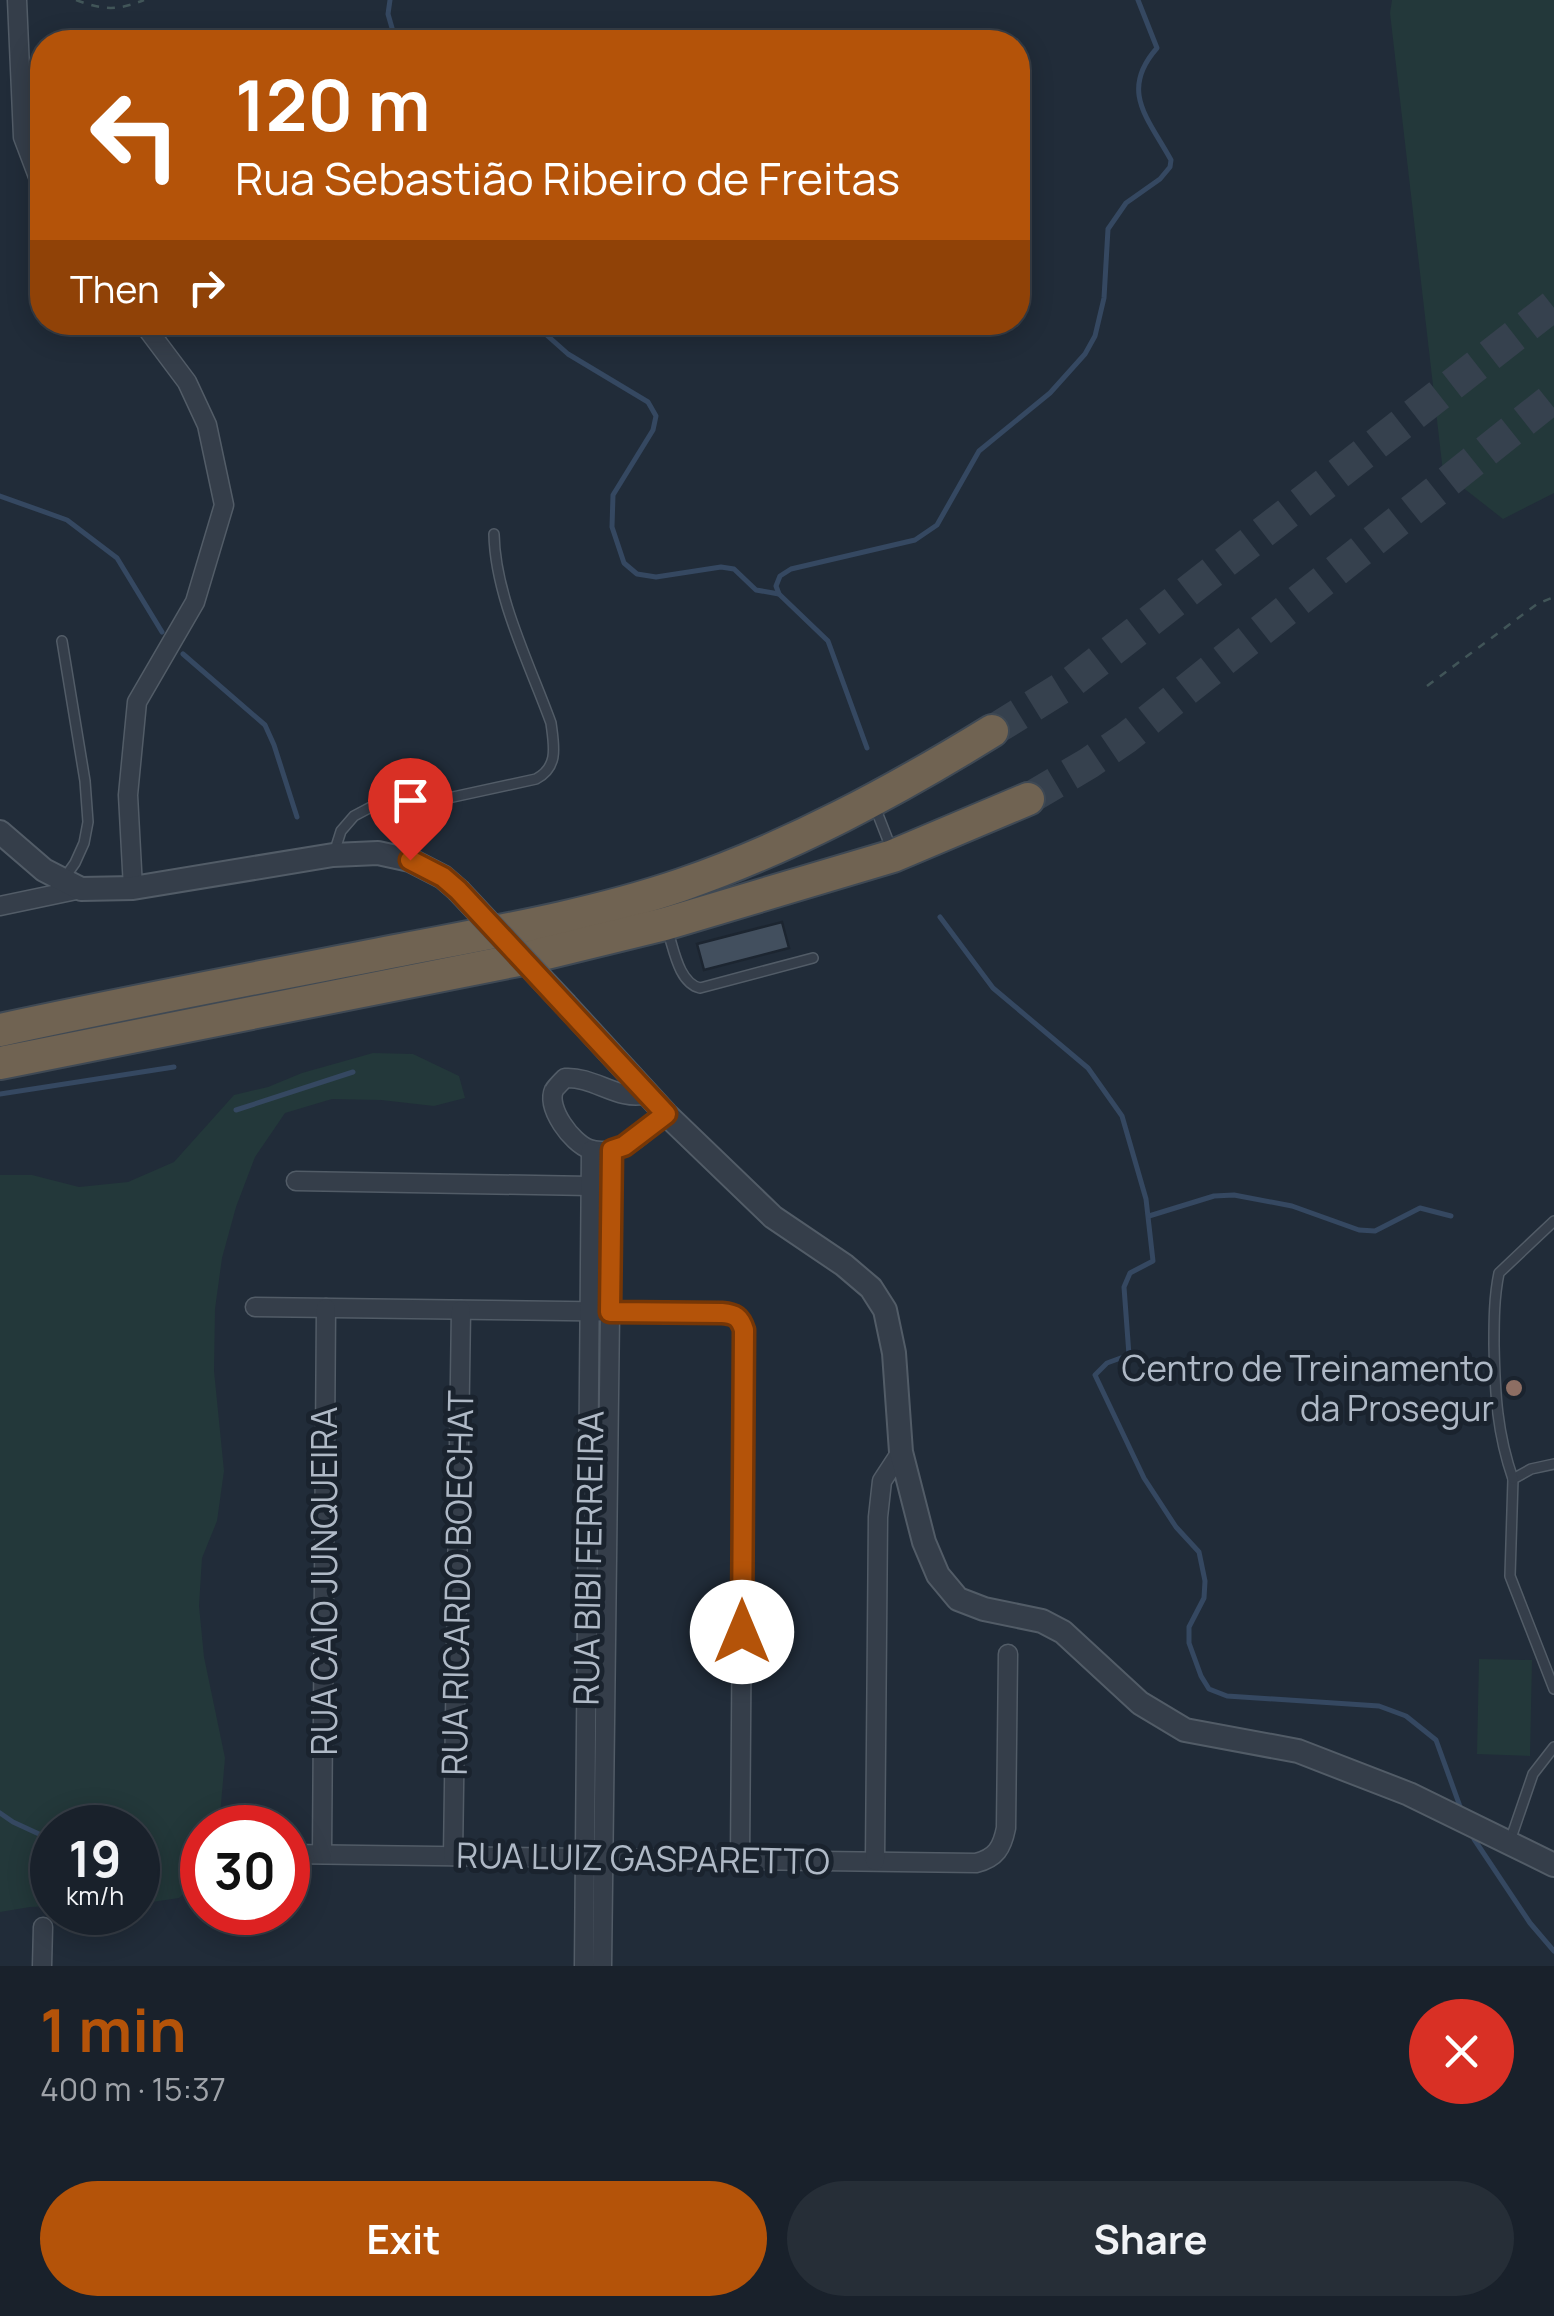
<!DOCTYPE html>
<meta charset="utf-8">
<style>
body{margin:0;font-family:Manrope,sans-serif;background:#262e37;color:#f1f3f6;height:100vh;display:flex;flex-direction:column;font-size:38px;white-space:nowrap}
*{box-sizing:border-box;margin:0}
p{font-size:32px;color:#9fa3a9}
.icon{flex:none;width:55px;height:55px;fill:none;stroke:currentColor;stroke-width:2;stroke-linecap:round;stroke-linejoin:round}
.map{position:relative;height:1966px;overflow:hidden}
.side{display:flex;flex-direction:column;background:#19212b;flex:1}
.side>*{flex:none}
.top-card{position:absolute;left:30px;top:30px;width:1000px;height:305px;border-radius:40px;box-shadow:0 5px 25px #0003,0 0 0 2px #373e47;background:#b45309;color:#fff;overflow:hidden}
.speed{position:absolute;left:30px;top:1805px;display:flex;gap:20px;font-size:50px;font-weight:700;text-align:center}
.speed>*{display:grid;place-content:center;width:130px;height:130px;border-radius:50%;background:#19212b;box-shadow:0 5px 25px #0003,0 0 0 2px #373e47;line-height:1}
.speed small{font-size:25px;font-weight:400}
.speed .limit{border:15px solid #d22;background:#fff;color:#111}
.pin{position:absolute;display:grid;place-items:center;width:85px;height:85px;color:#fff;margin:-102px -42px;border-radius:50% 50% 50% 0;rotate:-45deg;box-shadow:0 0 10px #0007}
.pin .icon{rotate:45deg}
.me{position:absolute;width:110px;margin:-55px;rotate:0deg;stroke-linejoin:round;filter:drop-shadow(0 0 8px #0008)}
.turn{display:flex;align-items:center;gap:35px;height:210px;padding:0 40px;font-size:45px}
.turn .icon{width:130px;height:130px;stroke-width:2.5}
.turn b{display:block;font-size:70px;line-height:85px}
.then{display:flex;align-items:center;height:95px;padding:0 40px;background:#0003;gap:20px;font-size:38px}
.round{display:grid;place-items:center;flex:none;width:105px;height:105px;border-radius:52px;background:#262e37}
.head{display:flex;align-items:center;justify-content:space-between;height:170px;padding:0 40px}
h1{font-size:60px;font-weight:700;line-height:75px;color:#b45309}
.primary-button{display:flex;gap:20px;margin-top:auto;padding:20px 40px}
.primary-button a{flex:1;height:115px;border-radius:60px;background:#b45309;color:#fff;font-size:40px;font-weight:700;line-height:115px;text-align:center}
.primary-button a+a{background:#262e37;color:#f1f3f6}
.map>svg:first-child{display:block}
</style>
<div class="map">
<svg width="1554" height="1966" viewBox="0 0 1554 1966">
<rect width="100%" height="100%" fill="#212c39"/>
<g fill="#23383a">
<path d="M 1392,0 L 1554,0 L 1554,493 L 1503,519 L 1443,472 L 1390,13 Z"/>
<path d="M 373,1053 L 413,1054 L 459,1076 L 465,1098 L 434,1106 L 381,1100 L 332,1099 L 285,1113 L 255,1157 L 236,1207 L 222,1258 L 215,1309 L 214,1371 L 224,1471 L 217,1521 L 202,1558 L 199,1606 L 204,1657 L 225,1758 L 219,1827 L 202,1828 L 202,1875 L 179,1898 L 138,1904 L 138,1828 L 52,1828 L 52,1906 L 30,1907 L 0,1912 L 0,1175 L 32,1175 L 79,1187 L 128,1182 L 174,1162 L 234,1095 L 268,1087 L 302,1073 Z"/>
<path d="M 1479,1659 L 1532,1660 L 1530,1756 L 1477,1754 Z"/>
</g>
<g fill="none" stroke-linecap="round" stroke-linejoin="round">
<g stroke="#354861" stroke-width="5">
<path d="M 390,0 L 388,14 L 396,42"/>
<path d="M 532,322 L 568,354 L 648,402 L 656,416 L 653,430 L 613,495 L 612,527 L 624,563 L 637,574 L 656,577 L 721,567 L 734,569 L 756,590 L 779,594 L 828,641 L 867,748"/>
<path d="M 0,496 L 67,520 L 117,558 L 162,632"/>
<path d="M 779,594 L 776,586 L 780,576 L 791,569 L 915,540 L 937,525 L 979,451 L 1050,393 L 1085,354 L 1095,336 L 1104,298 L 1108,229 L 1126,203 L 1160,179 L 1170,167 L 1171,160 C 1148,118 1119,91 1157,48 L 1138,0"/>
<path d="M 183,654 L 265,725 L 274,745 L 297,817"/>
<path d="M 940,917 L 993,988 L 1088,1068 L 1122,1116 L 1146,1199 L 1153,1261 L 1130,1273 L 1124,1287 L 1129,1355 L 1107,1363 L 1095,1375 L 1144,1478 L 1176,1527 L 1199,1552 L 1205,1581 L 1204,1598 L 1189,1627 L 1189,1643 L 1201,1676 L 1209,1689 L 1227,1696 L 1379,1706 L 1406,1716 L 1436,1740 L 1462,1812"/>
<path d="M 0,1094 L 174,1067"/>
<path d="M 236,1110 L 353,1072"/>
<path d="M 1149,1216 L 1214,1196 L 1234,1195 L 1292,1206 L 1359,1230 L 1375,1231 L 1420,1208 L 1451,1216"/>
<path d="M 0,1813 L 13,1822 L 52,1840"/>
<path d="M 1474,1839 L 1530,1923 L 1554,1951"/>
</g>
</g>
<path fill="#424f5e" stroke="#1c2530" stroke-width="2.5" d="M 782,922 L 789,948 L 704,970 L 697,944 Z"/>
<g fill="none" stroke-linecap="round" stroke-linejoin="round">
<g stroke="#36414e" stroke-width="32" stroke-dasharray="32 16" stroke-linecap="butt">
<path d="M 992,731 L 1073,681 L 1554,305"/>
<path d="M 1028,799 L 1089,763 L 1126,738 L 1554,397"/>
</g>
<g stroke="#525c67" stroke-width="12">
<g id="service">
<path d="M 62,641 L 85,781 L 88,822 L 84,843 L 75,863 L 63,880"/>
<path d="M 875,807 L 891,848"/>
<path d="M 334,853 L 341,831 L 354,816 L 371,807 L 430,802 L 536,779 C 559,767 554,746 551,723 C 530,665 495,596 494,534"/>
<path d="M 668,932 C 674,950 679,983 700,988 L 813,958"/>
<path d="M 1554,1464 L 1531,1469 L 1513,1479 L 1510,1576 L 1554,1689"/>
<path d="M 1513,1479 C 1497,1433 1495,1394 1494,1345 C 1494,1321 1494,1297 1499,1273 L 1554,1221"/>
<path d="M 1510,1841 L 1533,1774 L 1554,1747"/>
</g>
</g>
<g stroke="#525c67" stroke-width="21">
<g id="minor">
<path d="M 17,0 L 23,137 L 42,187"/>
<path d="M 133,888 L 128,795 L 137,702 L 195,602 L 224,505 L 207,425 L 187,382 L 142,322"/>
<path d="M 0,906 L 81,889"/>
<path d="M 647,1094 C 619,1102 594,1076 565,1078 C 564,1079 554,1089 554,1090 C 546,1108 572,1143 589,1149 C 595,1151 606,1152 613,1150 C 632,1147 651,1126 666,1114"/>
<path d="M 296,1181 L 590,1186"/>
<path d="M 255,1307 L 722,1313 C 735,1314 740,1317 744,1329 L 740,1860"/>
<path d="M 288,1854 L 976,1863 C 996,1858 1002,1848 1006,1828 L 1008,1654"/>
<path d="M 322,1854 L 326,1308"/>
<path d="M 453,1856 L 461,1310"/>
<path d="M 875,1861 L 878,1517 L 882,1481 L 901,1452"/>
<path d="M 42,1966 L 43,1927"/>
<path d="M 584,1966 L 591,1150"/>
<path d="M 602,1966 L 612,1150"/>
</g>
</g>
<g stroke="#525c67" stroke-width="26">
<g id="tertiary">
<path d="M 0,832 L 44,870 L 81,889 L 133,888 L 333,855 L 378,853 L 410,860 L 443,877 L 458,890"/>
<path d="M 566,1005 L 666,1114 L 773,1217 L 844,1265 L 871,1288 L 885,1310 L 894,1353 L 901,1452 L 924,1542 L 938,1575 L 958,1599 L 984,1609 L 1042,1621 L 1063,1632 L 1140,1703 L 1185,1730 L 1298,1751 L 1409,1794 L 1554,1865"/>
</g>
</g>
<g stroke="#3f4954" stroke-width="36">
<g id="motorway">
<path d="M 0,1030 C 133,1001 267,976 401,950 C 494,932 590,916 681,885 C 791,847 893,792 992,731"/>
<path d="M 0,1063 L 518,960 L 665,924 L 893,856 L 1028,799"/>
</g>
</g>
<g stroke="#415558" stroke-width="2.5" stroke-dasharray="8 8" stroke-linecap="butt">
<path d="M 76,0 C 103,10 117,11 144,0"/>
<path d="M 1427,686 L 1537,604 L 1554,597"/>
</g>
<use href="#service" stroke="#353e4a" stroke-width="9"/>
<use href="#minor" stroke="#353e4a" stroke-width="18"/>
<use href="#tertiary" stroke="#353e4a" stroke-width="22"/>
<use href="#motorway" stroke="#706352" stroke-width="32"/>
<g stroke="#525c67" stroke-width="26" stroke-linecap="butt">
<path id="tertiary-bridge" d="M 458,890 L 566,1005"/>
</g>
<use href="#tertiary-bridge" stroke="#353e4a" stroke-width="22"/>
</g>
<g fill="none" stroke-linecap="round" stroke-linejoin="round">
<g stroke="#753606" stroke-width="25">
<path id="route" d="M 410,860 L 443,877 L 458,890 L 666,1114 L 624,1146 L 612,1150 L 610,1312 L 722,1313 C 735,1314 740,1317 744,1330 L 742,1632"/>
</g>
<use href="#route" stroke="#b45309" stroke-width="18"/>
</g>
<circle fill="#8d6e63" stroke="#1a232e" stroke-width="4" cx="1514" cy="1388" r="10"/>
<g text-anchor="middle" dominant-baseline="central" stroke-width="10" stroke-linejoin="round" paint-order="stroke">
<g font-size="35" fill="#afb9c6" stroke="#1a232e" text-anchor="end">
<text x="1494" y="1368">Centro de Treinamento<tspan x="1494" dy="40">da Prosegur</tspan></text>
</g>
<g font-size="35" fill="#afb9c6" stroke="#1a232e">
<text transform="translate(588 1558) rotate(-89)">RUA BIBI FERREIRA</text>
<text transform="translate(324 1581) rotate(-90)">RUA CAIO JUNQUEIRA</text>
<text transform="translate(457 1583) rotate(-89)">RUA RICARDO BOECHAT</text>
<text transform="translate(643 1858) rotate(1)">RUA LUIZ GASPARETTO</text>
</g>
</g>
</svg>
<div class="speed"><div>19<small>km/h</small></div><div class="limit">30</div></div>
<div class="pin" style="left:410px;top:860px;background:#d93025"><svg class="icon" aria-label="arrive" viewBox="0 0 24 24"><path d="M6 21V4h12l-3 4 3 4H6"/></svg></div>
<svg class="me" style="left:742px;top:1632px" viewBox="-20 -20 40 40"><circle r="19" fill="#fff"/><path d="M0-13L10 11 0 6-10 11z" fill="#b45309"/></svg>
<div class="top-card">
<div class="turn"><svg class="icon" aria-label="left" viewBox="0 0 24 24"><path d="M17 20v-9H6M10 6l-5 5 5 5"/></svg><div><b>120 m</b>Rua Sebastião Ribeiro de Freitas</div></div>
<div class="then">Then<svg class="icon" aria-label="right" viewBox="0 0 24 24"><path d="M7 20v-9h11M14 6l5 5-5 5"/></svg></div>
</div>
</div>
<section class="side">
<div class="head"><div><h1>1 min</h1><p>400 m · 15:37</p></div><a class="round" style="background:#d93025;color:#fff"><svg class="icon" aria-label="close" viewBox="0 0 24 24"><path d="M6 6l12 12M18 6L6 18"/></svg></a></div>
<div class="primary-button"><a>Exit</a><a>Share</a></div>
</section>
